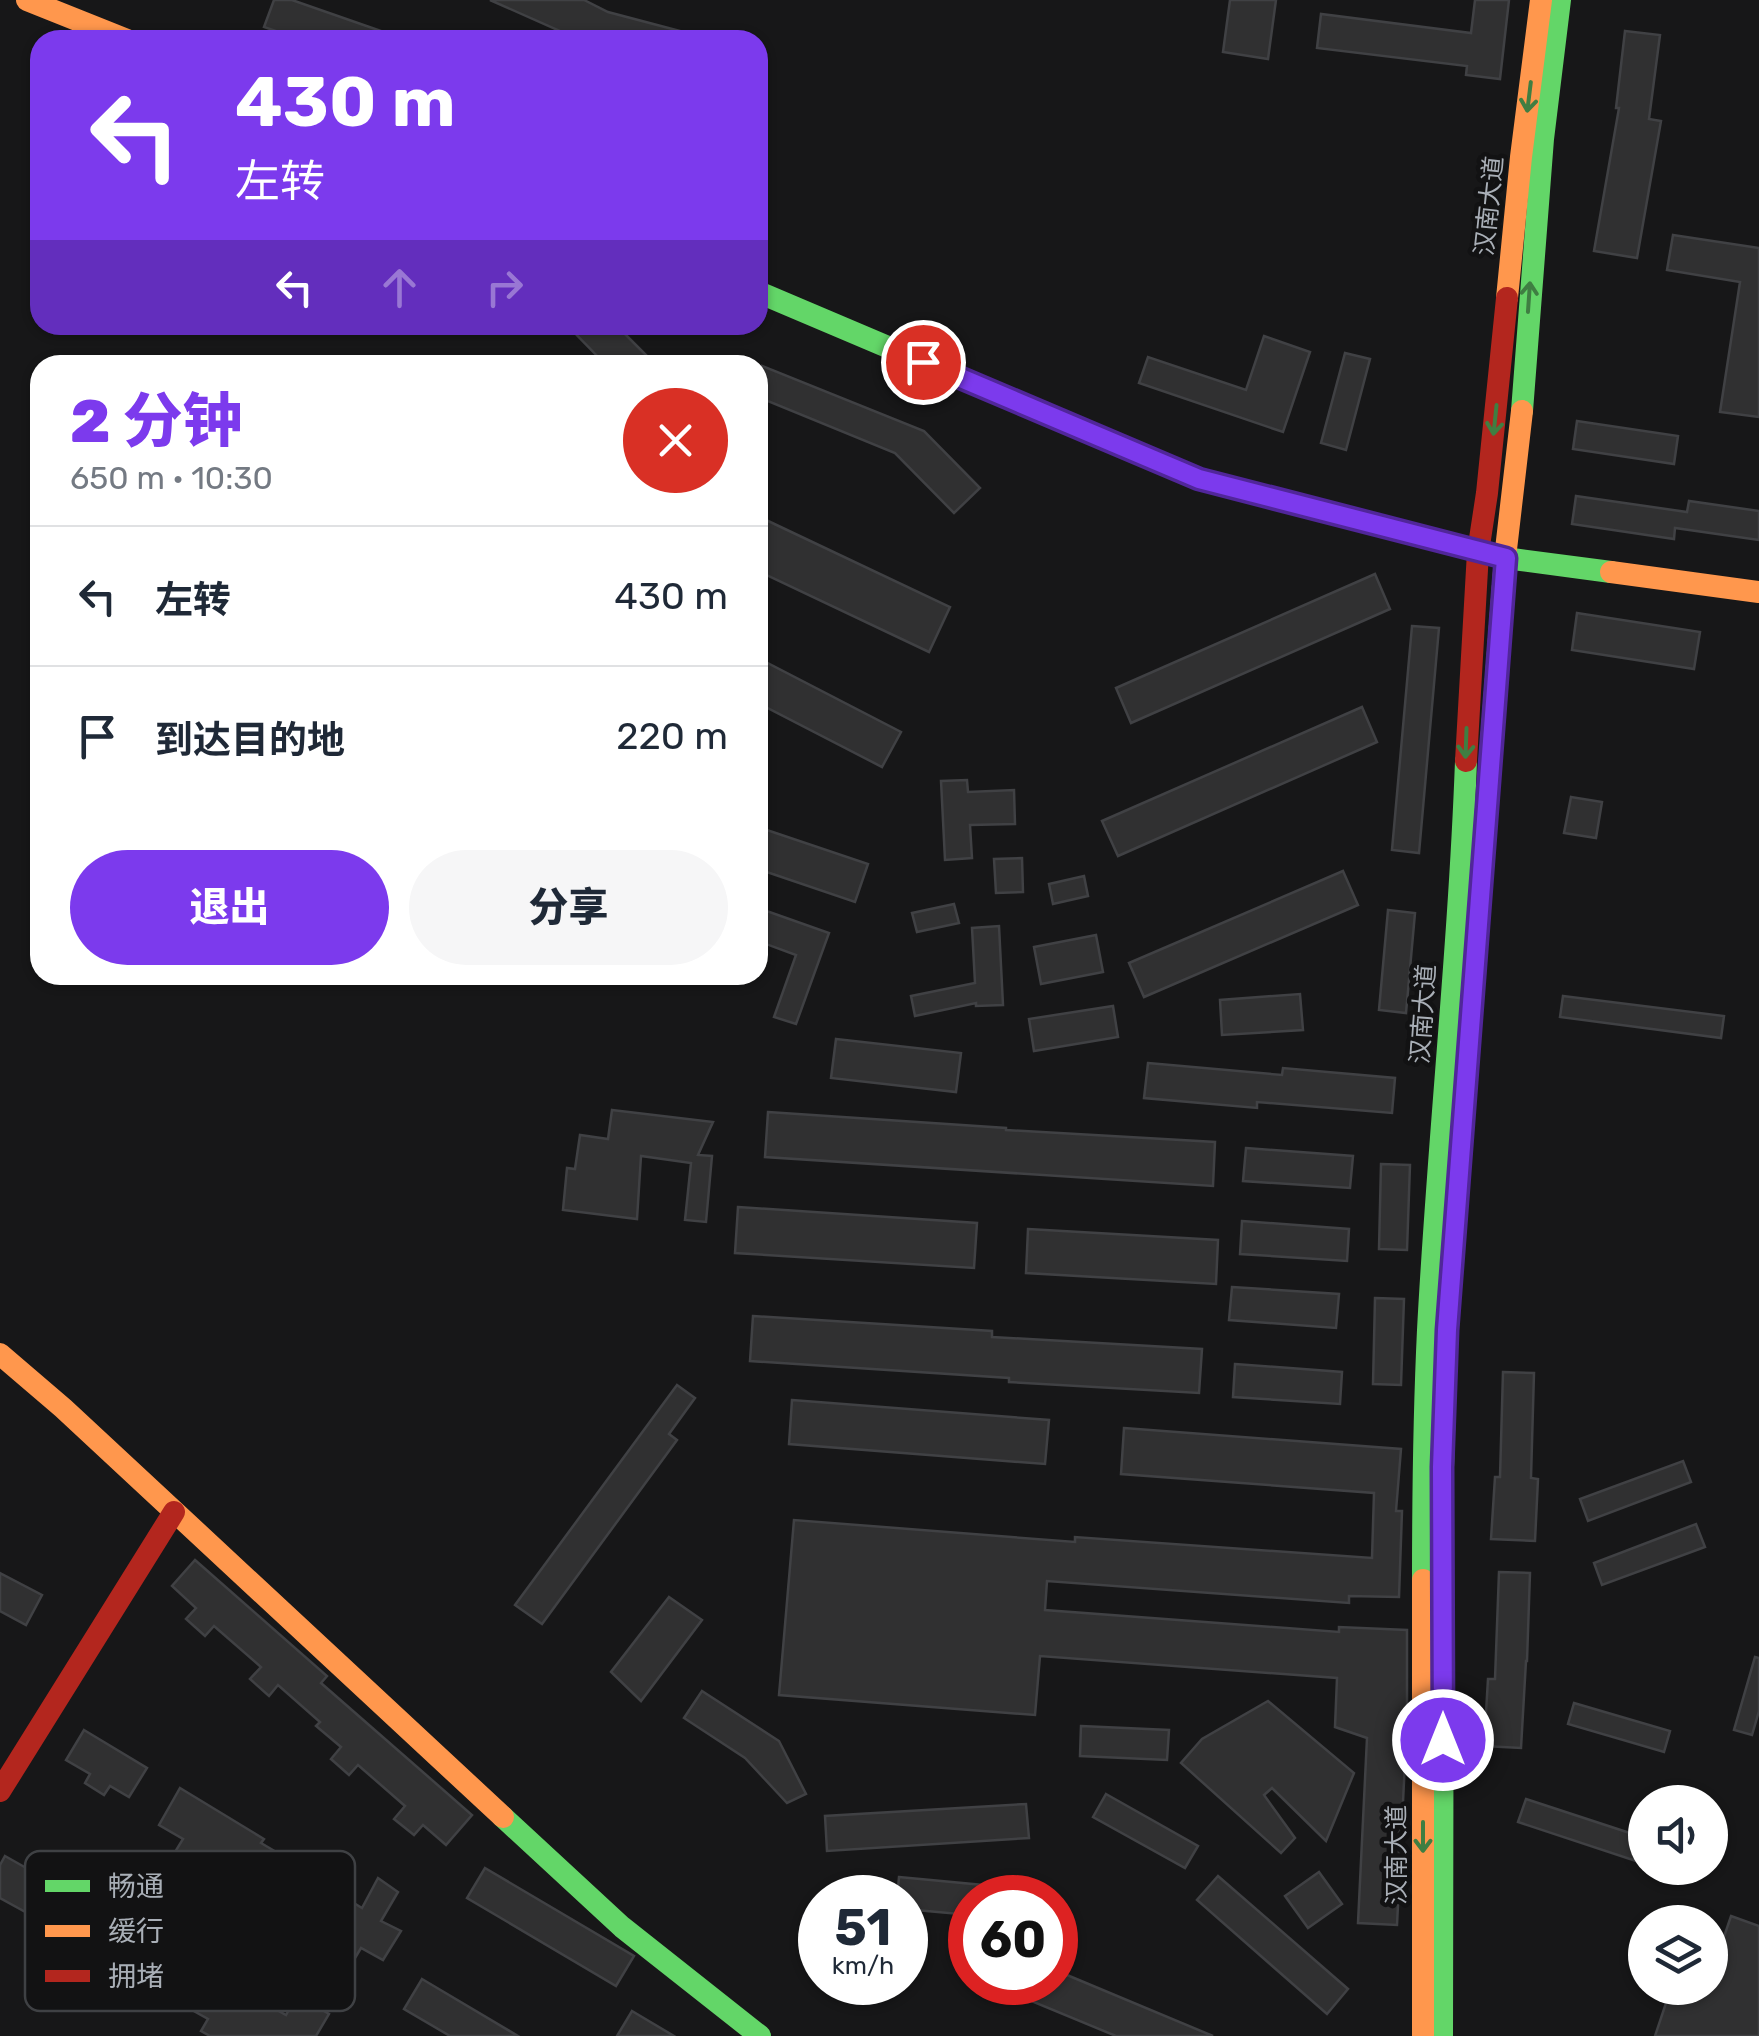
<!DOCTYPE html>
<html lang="zh">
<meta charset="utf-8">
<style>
body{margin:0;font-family:Rubik,"Noto Sans SC",sans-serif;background:#f6f6f7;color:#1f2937;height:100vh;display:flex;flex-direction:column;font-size:38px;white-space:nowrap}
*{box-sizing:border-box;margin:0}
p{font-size:32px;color:#747a83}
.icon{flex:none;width:55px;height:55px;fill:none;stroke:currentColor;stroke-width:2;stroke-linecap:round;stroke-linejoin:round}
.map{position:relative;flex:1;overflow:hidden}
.details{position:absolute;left:30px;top:355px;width:738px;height:630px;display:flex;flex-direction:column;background:#fff;border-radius:30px;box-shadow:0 2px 8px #0004}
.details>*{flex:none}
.top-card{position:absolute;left:30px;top:30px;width:738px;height:305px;border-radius:30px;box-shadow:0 2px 8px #0004;background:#7c3aed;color:#fff;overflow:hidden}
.fabs{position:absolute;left:1628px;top:1785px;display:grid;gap:20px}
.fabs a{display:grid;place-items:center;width:100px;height:100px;border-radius:50%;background:#fff;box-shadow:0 2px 8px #0004;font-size:50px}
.speed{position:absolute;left:798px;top:1875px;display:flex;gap:20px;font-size:50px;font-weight:700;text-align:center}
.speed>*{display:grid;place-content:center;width:130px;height:130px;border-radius:50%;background:#fff;box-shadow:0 2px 8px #0004;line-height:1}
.speed small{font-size:25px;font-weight:400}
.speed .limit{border:15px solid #d22;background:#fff;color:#111}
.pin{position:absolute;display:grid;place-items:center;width:85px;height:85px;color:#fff;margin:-42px;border:5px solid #fff;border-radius:50%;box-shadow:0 2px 10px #0007}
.me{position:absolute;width:110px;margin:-55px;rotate:0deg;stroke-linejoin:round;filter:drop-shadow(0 0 8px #0008)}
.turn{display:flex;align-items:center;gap:35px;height:210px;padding:0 40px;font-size:45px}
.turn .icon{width:130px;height:130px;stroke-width:2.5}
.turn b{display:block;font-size:70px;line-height:85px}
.lanes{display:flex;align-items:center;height:95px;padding:0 40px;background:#0003;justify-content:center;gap:50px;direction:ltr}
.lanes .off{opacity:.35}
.round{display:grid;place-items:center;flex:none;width:105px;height:105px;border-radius:52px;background:#f6f6f7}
.summary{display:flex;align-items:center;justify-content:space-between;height:170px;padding:0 40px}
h1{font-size:60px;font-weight:800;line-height:75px;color:#7c3aed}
.primary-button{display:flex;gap:20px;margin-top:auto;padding:20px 40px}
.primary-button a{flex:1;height:115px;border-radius:60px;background:#7c3aed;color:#fff;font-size:40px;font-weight:800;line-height:115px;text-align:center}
.primary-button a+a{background:#f6f6f7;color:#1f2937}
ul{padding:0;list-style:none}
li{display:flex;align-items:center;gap:30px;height:140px;padding:0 40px;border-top:2px solid #e0e1e3}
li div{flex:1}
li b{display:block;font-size:38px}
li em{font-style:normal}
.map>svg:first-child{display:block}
</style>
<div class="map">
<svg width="1759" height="2036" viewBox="0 0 1759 2036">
<rect width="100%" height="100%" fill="#171718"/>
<g fill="#303031" stroke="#404144" stroke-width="2.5">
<path d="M 274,0 L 292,0 L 401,38 L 400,40 L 302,40 L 264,27 Z"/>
<path d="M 490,0 L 584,0 L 608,12 L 695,35 L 695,40 L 580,40 Z"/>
<path d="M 1230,0 L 1276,0 L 1268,59 L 1223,52 Z"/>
<path d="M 1475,0 L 1509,0 L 1500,79 L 1466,75 L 1467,66 L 1317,48 L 1321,14 L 1471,33 Z"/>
<path d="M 1625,31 L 1660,35 L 1649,119 L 1661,121 L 1637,258 L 1594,251 L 1619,108 L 1616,108 Z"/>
<path d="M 1673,235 L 1759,248 L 1759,417 L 1720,412 L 1740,282 L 1667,270 Z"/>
<path d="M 567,325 L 616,325 L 656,365 L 606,365 Z"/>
<path d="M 1264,336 L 1310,352 L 1283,432 L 1139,383 L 1148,357 L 1246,390 Z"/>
<path d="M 1345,353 L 1370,359 L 1346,450 L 1321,443 Z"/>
<path d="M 762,366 L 924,431 L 980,488 L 954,513 L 895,453 L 758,397 L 758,378 Z"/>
<path d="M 1577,421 L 1678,436 L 1674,464 L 1573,449 Z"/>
<path d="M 1576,496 L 1687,512 L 1689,501 L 1759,511 L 1759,540 L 1675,528 L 1674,539 L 1572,524 Z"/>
<path d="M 766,520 L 950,607 L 929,652 L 758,571 L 758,539 Z"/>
<path d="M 1375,574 L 1390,609 L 1131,723 L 1116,688 Z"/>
<path d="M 1577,613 L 1700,632 L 1694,669 L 1572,650 Z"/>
<path d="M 1412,626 L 1439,628 L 1419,853 L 1392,850 Z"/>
<path d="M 758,658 L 901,732 L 882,767 L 758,703 Z"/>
<path d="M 1362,707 L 1377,742 L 1118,856 L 1102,821 Z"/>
<path d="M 967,780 L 968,792 L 1014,790 L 1015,824 L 970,825 L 972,858 L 945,860 L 941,781 Z"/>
<path d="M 1571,797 L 1602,802 L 1596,838 L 1564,833 Z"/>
<path d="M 758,827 L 868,864 L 855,902 L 758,869 Z"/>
<path d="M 1022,858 L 1023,892 L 996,893 L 994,859 Z"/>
<path d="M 1343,871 L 1358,905 L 1144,997 L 1129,963 Z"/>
<path d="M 1084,876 L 1088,896 L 1053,904 L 1049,884 Z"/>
<path d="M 954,904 L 959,923 L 917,932 L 912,913 Z"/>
<path d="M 758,908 L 829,933 L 796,1024 L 774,1017 L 796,955 L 758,941 Z"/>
<path d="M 1388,910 L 1415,913 L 1406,1013 L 1379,1010 Z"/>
<path d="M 999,926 L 1003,1005 L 976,1006 L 976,1003 L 915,1016 L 911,996 L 975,983 L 972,928 Z"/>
<path d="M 1096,935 L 1103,972 L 1041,984 L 1034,947 Z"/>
<path d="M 1300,994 L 1303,1030 L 1222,1035 L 1220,1000 Z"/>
<path d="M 1563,996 L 1724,1016 L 1721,1038 L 1560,1017 Z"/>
<path d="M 1113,1006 L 1118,1037 L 1034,1051 L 1029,1019 Z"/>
<path d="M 836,1039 L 961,1053 L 956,1092 L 831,1078 Z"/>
<path d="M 1148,1063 L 1282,1075 L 1283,1068 L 1395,1078 L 1392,1113 L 1257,1102 L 1257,1108 L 1144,1098 Z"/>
<path d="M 612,1110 L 713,1122 L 698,1155 L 712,1156 L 706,1222 L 685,1220 L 691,1163 L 641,1156 L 637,1219 L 563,1210 L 567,1168 L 575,1169 L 580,1135 L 608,1139 Z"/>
<path d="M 768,1112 L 1006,1128 L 1006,1130 L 1215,1142 L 1213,1186 L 765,1157 Z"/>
<path d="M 1246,1148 L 1353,1156 L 1350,1188 L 1243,1181 Z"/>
<path d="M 1381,1164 L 1410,1165 L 1407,1250 L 1379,1249 Z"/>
<path d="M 738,1207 L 977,1223 L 974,1268 L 735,1253 Z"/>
<path d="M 1242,1221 L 1349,1229 L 1347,1261 L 1240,1254 Z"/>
<path d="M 1028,1229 L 1218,1240 L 1216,1284 L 1026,1273 Z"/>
<path d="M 1232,1287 L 1339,1294 L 1336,1328 L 1229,1320 Z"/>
<path d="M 1375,1298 L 1404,1299 L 1401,1385 L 1373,1384 Z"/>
<path d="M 753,1316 L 992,1331 L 992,1337 L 1202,1349 L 1199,1393 L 1009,1382 L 1009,1378 L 750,1361 Z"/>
<path d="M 1235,1364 L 1342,1372 L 1340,1404 L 1233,1397 Z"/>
<path d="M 1503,1372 L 1534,1373 L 1531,1478 L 1538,1479 L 1535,1541 L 1491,1539 L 1495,1477 L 1500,1477 Z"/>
<path d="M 677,1385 L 695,1398 L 669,1434 L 677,1440 L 542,1624 L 515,1605 Z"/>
<path d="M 792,1400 L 1049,1420 L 1045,1464 L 789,1444 Z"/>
<path d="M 1124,1428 L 1401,1449 L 1396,1511 L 1402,1511 L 1399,1597 L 1349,1596 L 1349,1603 L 1047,1581 L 1045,1610 L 1339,1632 L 1339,1627 L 1407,1630 L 1407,1720 L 1397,1925 L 1358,1923 L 1367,1738 L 1335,1727 L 1337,1678 L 1040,1656 L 1035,1715 L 779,1695 L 794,1520 L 1075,1542 L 1075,1537 L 1372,1558 L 1374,1493 L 1121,1474 Z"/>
<path d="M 1683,1461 L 1691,1482 L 1588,1521 L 1580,1499 Z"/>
<path d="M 1696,1524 L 1705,1547 L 1602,1585 L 1594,1563 Z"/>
<path d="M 195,1560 L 327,1676 L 321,1683 L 472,1815 L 446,1845 L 423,1825 L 414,1835 L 394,1819 L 405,1806 L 358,1765 L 349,1775 L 331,1759 L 341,1747 L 316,1726 L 320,1722 L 278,1685 L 269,1696 L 250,1679 L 261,1667 L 214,1626 L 205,1636 L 186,1619 L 196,1608 L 172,1586 Z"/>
<path d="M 1499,1572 L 1530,1573 L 1527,1661 L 1526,1661 L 1521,1748 L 1484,1746 L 1488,1679 L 1495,1679 Z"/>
<path d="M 0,1573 L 42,1595 L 26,1625 L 0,1611 Z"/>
<path d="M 669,1597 L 702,1620 L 641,1701 L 611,1672 Z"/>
<path d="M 1755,1657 L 1759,1658 L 1759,1711 L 1752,1735 L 1734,1730 Z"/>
<path d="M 702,1691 L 779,1741 L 806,1794 L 787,1803 L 745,1758 L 684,1718 Z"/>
<path d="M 1268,1701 L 1354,1773 L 1326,1841 L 1272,1788 L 1264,1795 L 1295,1838 L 1281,1853 L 1181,1763 L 1202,1739 Z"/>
<path d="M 1574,1703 L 1670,1731 L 1664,1752 L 1568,1724 Z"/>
<path d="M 1081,1726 L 1169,1730 L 1167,1760 L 1080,1756 Z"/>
<path d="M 84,1730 L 147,1768 L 129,1797 L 110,1786 L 104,1795 L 85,1783 L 90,1774 L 66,1760 Z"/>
<path d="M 180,1788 L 264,1839 L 261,1843 L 303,1868 L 287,1896 L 266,1884 L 259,1897 L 234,1883 L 240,1871 L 208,1852 L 200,1866 L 175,1852 L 183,1839 L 159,1825 Z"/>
<path d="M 1106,1794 L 1198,1846 L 1185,1868 L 1093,1817 Z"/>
<path d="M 1526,1799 L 1645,1838 L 1645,1864 L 1518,1822 Z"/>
<path d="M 1026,1804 L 1029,1838 L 827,1851 L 825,1816 Z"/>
<path d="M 5,1856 L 120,1921 L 103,1952 L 82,1941 L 76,1952 L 57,1942 L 60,1931 L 0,1898 L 0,1865 Z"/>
<path d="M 485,1868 L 634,1956 L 616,1986 L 467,1898 Z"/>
<path d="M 1319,1872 L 1342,1904 L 1308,1928 L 1285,1896 Z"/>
<path d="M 1218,1876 L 1348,1989 L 1327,2014 L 1197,1900 Z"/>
<path d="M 899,1877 L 1004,1887 L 1004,1898 L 970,1898 L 970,1915 L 905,1909 L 905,1898 L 897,1898 Z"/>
<path d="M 378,1878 L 398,1892 L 381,1921 L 401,1931 L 383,1960 L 361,1948 L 355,1958 L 334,1947 L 340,1938 L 321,1924 L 339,1894 L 362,1908 Z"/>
<path d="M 1731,1916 L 1759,1926 L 1759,2036 L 1655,2036 L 1671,1988 L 1710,1988 L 1710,1978 Z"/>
<path d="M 151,1939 L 286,2015 L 297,1995 L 329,2014 L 316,2036 L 210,2036 L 201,2031 L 208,2019 L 174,2000 L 165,2009 L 145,1997 L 152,1984 L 131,1972 Z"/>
<path d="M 1055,1970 L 1213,2036 L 1116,2036 L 988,1983 L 1055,1982 Z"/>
<path d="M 422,1979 L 518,2036 L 450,2036 L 404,2009 Z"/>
<path d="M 632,2011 L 674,2036 L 617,2036 Z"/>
</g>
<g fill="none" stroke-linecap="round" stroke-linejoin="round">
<g stroke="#63d668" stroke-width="22">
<path d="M 758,292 L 1199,479 L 1505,558 L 1611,572"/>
<path d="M 1522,411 L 1543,139 L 1560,0"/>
<path d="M 1423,1580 C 1423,1497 1424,1413 1428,1330 C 1438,1140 1459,951 1466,761"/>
<path d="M 503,1817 L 622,1927 L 760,2036"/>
<path d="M 1442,2036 L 1443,1467 L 1447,1330 L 1488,784"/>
</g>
<g stroke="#ff974d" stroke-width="22">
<path d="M 27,0 L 127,40"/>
<path d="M 1507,298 L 1521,157 L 1541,0"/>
<path d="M 1611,572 L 1759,592"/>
<path d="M 1488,784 L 1505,558 L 1522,411"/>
<path d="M 0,1354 L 63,1408 L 503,1817"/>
<path d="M 1423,1580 L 1423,2036"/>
</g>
<g stroke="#b3261e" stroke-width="22">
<path d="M 1466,761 L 1478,552 L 1487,493 L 1507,298"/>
<path d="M 0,1791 L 174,1512"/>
</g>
</g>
<defs><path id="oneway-shaft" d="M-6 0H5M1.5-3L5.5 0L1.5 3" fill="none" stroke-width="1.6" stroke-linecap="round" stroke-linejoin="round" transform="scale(2.5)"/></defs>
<g stroke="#3f7e42">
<use href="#oneway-shaft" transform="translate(1529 97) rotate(97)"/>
<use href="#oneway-shaft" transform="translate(1529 297) rotate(-86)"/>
<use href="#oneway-shaft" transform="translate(1495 420) rotate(96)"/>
<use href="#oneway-shaft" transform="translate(1466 743) rotate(92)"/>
<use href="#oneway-shaft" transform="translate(1423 1837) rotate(90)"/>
</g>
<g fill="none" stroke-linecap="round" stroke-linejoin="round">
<g stroke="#51269a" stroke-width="25">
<path id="route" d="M 923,362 L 1199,479 L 1506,558 L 1447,1330 L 1442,1467 L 1443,1740"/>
</g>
<use href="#route" stroke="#7c3aed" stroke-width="18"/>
</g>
<g text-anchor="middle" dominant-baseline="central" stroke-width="9" stroke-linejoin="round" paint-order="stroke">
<g font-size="25" fill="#a9afb7" stroke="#121213">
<text transform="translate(1489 206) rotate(-84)">汉南大道</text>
<text transform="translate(1423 1014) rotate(-86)">汉南大道</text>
<text transform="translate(1396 1855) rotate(-90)">汉南大道</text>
</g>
</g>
<rect x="25" y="1851" width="330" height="160" rx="15" fill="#121213" stroke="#3f4144" stroke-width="2.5"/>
<rect x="45" y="1880" width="45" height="12" fill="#63d668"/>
<rect x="45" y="1925" width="45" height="12" fill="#ff974d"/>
<rect x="45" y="1970" width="45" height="12" fill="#b3261e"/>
<g font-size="28" fill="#a9afb7">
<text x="108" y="1896">畅通</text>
<text x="108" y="1941">缓行</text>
<text x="108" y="1986">拥堵</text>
</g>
</svg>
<div class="fabs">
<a><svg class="icon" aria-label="sound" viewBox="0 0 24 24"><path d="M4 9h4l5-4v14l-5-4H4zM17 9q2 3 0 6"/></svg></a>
<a><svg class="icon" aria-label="layers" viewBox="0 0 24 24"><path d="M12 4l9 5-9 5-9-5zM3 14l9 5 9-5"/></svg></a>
</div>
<div class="speed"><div>51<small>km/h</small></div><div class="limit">60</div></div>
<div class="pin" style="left:923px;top:362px;background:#d93025"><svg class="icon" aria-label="arrive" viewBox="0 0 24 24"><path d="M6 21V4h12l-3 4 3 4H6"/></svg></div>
<svg class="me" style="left:1443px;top:1740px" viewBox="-20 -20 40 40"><circle r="17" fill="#7c3aed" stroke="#fff" stroke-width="3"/><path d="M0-11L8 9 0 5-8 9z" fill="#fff"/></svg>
<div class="top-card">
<div class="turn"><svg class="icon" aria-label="left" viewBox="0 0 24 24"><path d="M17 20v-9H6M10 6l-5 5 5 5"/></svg><div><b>430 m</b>左转</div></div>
<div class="lanes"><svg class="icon" aria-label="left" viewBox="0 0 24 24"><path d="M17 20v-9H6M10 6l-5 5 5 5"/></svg><svg class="icon off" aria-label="ahead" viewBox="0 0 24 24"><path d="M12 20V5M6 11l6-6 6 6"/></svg><svg class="icon off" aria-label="right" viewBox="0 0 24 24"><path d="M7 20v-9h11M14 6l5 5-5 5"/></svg></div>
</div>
<section class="details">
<div class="summary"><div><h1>2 分钟</h1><p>650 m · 10:30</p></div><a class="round" style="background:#d93025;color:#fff"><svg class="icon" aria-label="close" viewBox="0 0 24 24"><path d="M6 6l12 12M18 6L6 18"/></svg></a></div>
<ul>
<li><svg class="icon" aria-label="left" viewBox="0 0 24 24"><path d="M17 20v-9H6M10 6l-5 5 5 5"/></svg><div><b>左转</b></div><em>430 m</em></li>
<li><svg class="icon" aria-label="arrive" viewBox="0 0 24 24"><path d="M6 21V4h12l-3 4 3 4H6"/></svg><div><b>到达目的地</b></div><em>220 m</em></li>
</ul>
<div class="primary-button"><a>退出</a><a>分享</a></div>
</section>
</div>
